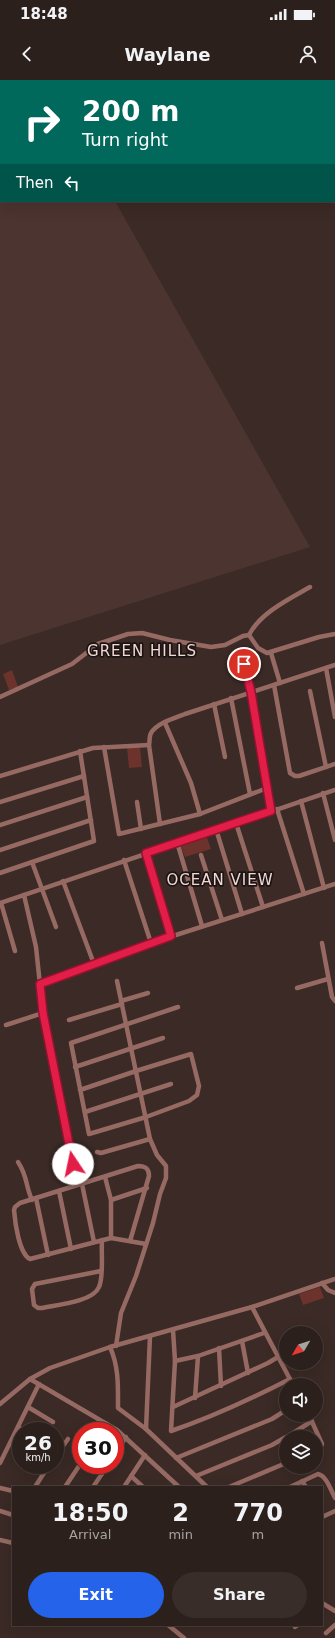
<!DOCTYPE html>
<style>
body{margin:0;font-family:"DejaVu Sans",sans-serif;background:#382d29;color:#f1f3f6;height:100vh;display:flex;flex-direction:column;font-size:15px;white-space:nowrap}
*{box-sizing:border-box;margin:0}
p{font-size:13px;color:#a6a3a3}
.icon{flex:none;width:22px;height:22px;fill:none;stroke:currentColor;stroke-width:2;stroke-linecap:round;stroke-linejoin:round}
.map{position:relative;flex:1;overflow:hidden}
.side{position:absolute;left:12px;top:1406px;width:311px;height:140px;display:flex;flex-direction:column;background:#2c201c;border-radius:0px;box-shadow:0 4px 16px #0002,0 0 0 1px #483e3b}
.side>*{flex:none}
.banner{position:absolute;left:0px;top:0px;width:335px;height:122px;box-shadow:0 4px 16px #0002,0 0 0 1px #483e3b;background:#00695c;color:#fff;overflow:hidden}
.needle{width:26px;rotate:231deg}
.fabs{position:absolute;left:279px;top:1246px;display:grid;gap:8px}
.fabs a{display:grid;place-items:center;width:44px;height:44px;border-radius:50%;background:#2c201c;box-shadow:0 4px 16px #0002,0 0 0 1px #483e3b;font-size:20px}
.speed{position:absolute;left:12px;top:1342px;display:flex;gap:8px;font-size:20px;font-weight:700;text-align:center}
.speed>*{display:grid;place-content:center;width:52px;height:52px;border-radius:50%;background:#2c201c;box-shadow:0 4px 16px #0002,0 0 0 1px #483e3b;line-height:1}
.speed small{font-size:10px;font-weight:400}
.speed .limit{border:6px solid #d22;background:#fff;color:#111}
.pin{position:absolute;display:grid;place-items:center;width:34px;height:34px;color:#fff;margin:-17px;border:2px solid #fff;border-radius:50%;box-shadow:0 1px 4px #0007}
.me{position:absolute;width:44px;margin:-22px;rotate:349deg;stroke-linejoin:round;filter:drop-shadow(0 0 3px #0008)}
.turn{display:flex;align-items:center;gap:14px;height:84px;padding:0 16px;font-size:18px}
.turn .icon{width:52px;height:52px;stroke-width:2.5}
.turn b{display:block;font-size:28px;line-height:34px}
.then{display:flex;align-items:center;height:38px;padding:0 16px;background:#0003;gap:8px;font-size:15px}
.eta{display:flex;justify-content:space-evenly;align-items:center;height:68px;text-align:center}
.eta b{font-size:24px;font-weight:800;line-height:28px}
.primary-button{display:flex;gap:8px;margin-top:auto;padding:8px 16px}
.primary-button a{flex:1;height:46px;border-radius:24px;background:#2563eb;color:#fff;font-size:16px;font-weight:800;line-height:46px;text-align:center}
.primary-button a+a{background:#382d29;color:#f1f3f6}
.status{display:flex;justify-content:space-between;align-items:center;height:28px;padding:0 20px;background:#2c201c;direction:ltr}
.status svg{height:11px;fill:currentColor}
header{display:flex;justify-content:space-between;align-items:center;height:52px;padding:0 16px;background:#2c201c;font-size:18px;font-weight:800}
.map>svg:first-child{display:block}
</style>
<div class="status"><b>18:48</b><svg viewBox="0 0 49 12"><path d="M0 12V9h3v3zM5 12V6h3v6zM10 12V3h3v9zM15 12V0h3v12zM26 1h20v11H26zM47 4h2v5h-2z"/></svg></div>
<header><svg class="icon" aria-label="back" viewBox="0 0 24 24"><path d="M15 5l-7 7 7 7"/></svg>Waylane<svg class="icon" aria-label="person" viewBox="0 0 24 24"><circle cx="12" cy="8" r="4"/><path d="M4 21q1-7 8-7t8 7"/></svg></header>
<div class="map">
<svg width="335" height="1558" viewBox="0 0 335 1558">
<rect width="100%" height="100%" fill="#3b2a26"/>
<path fill="#4c3430" d="M 0,17 L 1,121 L 115,121 L 310,467 L 0,565 Z"/>
<g fill="#6b332b">
<path d="M 12,590 L 18,607 L 9,610 L 3,594 Z"/>
<path d="M 140,667 L 142,687 L 129,688 L 127,668 Z"/>
<path d="M 206,755 L 211,769 L 185,777 L 180,764 Z"/>
<path d="M 320,1207 L 324,1218 L 303,1225 L 299,1214 Z"/>
</g>
<g fill="none" stroke-linecap="round" stroke-linejoin="round">
<path stroke="#781e14" stroke-width="2" d="M 0,14 L 1,14"/>
<g stroke="#966a63" stroke-width="4.5">
<path d="M 249,555 L 258,568 L 267,573 L 319,557 L 335,554"/>
<path d="M 249,555 C 260,533 289,519 310,507"/>
<path d="M 271,573 L 280,603"/>
<path d="M 244,584 L 251,612 L 271,731"/>
<path d="M 326,588 L 335,637"/>
<path d="M 274,605 L 290,693 L 295,696 L 299,696 L 335,684"/>
<path d="M 310,611 L 326,687"/>
<path d="M 0,617 L 72,584 L 98,564 L 128,554 L 142,553 L 170,560 L 211,567 L 225,565 L 243,556 L 249,555"/>
<path d="M 231,618 L 250,714"/>
<path d="M 214,624 L 225,677"/>
<path d="M 165,643 L 191,703 L 200,734"/>
<path d="M 104,667 L 119,754 L 200,734 L 267,708"/>
<path d="M 0,696 L 93,668 L 149,665"/>
<path d="M 323,713 L 335,760"/>
<path d="M 301,721 L 324,808"/>
<path d="M 0,722 L 84,696"/>
<path d="M 137,722 L 141,749"/>
<path d="M 277,729 L 304,814"/>
<path d="M 236,743 L 263,827"/>
<path d="M 160,744 L 149,665 C 150,661 149,656 151,653 C 157,643 175,638 185,634 L 335,585"/>
<path d="M 0,745 L 87,717"/>
<path d="M 216,749 L 242,834"/>
<path d="M 177,762 L 202,846"/>
<path d="M 0,770 L 91,740"/>
<path d="M 146,773 L 171,856"/>
<path d="M 201,775 L 222,840"/>
<path d="M 124,780 L 151,863"/>
<path d="M 32,782 L 56,847"/>
<path d="M 0,793 L 94,761 L 80,671"/>
<path d="M 63,801 L 94,884"/>
<path d="M 24,815 L 36,867 L 43,933 L 73,1084"/>
<path d="M 0,823 L 335,710"/>
<path d="M 1,823 L 15,871"/>
<path d="M 322,863 L 332,917 L 335,921"/>
<path d="M 40,904 L 151,863 L 335,804"/>
<path d="M 297,908 L 328,899"/>
<path d="M 121,921 L 148,913"/>
<path d="M 69,940 L 122,924"/>
<path d="M 6,945 L 43,933"/>
<path d="M 75,987 L 163,958"/>
<path d="M 80,1010 L 136,991 L 191,974 L 199,1006 L 197,1015 L 189,1021 L 146,1037 L 89,1054 L 71,963 L 178,927"/>
<path d="M 85,1032 L 171,1004"/>
<path d="M 97,1072 L 101,1073 L 150,1059"/>
<path d="M 18,1082 C 28,1097 25,1105 32,1120"/>
<path d="M 105,1097 L 111,1120 L 111,1158"/>
<path d="M 82,1104 L 94,1162"/>
<path d="M 59,1111 L 71,1169"/>
<path d="M 36,1118 L 48,1175"/>
<path d="M 111,1120 L 147,1108"/>
<path d="M 130,1161 L 149,1096 C 149,1089 146,1086 138,1086 L 20,1123 L 15,1127 L 14,1130 C 15,1142 19,1174 30,1179 L 111,1158 L 146,1164"/>
<path d="M 101,1191 L 35,1204 L 32,1209 L 34,1225 L 38,1228 L 42,1228 C 56,1225 93,1222 99,1207 C 104,1196 101,1173 102,1160"/>
<path d="M 322,1203 L 328,1210 L 335,1213"/>
<path d="M 252,1227 L 293,1305"/>
<path d="M 173,1250 L 175,1281 L 171,1351 C 213,1337 251,1319 290,1299"/>
<path d="M 242,1261 L 248,1293"/>
<path d="M 116,1266 L 121,1233 L 136,1196 L 153,1143 L 160,1114 L 166,1098 L 166,1086 L 157,1075 L 150,1059 L 117,901"/>
<path d="M 110,1267 C 119,1287 118,1307 118,1328 L 146,1349 L 207,1407"/>
<path d="M 219,1268 L 221,1306"/>
<path d="M 175,1281 L 198,1276 L 264,1253"/>
<path d="M 30,1299 L 117,1350 L 179,1407"/>
<path d="M 195,1318 L 198,1276"/>
<path d="M 0,1324 L 30,1299 L 50,1288 L 110,1267 L 252,1227 L 335,1199"/>
<path d="M 28,1327 L 53,1342"/>
<path d="M 173,1327 L 268,1283 L 278,1277"/>
<path d="M 309,1335 L 322,1364 L 320,1368 L 316,1371"/>
<path d="M 18,1347 L 24,1351"/>
<path d="M 146,1349 L 150,1256"/>
<path d="M 103,1351 L 107,1344"/>
<path d="M 287,1357 L 312,1341"/>
<path d="M 115,1374 L 126,1357"/>
<path d="M 55,1377 L 68,1359"/>
<path d="M 176,1378 L 272,1339 L 286,1330"/>
<path d="M 0,1383 L 39,1304"/>
<path d="M 131,1396 L 143,1407"/>
<path d="M 196,1396 L 272,1365 L 286,1357"/>
<path d="M 302,1401 L 306,1407"/>
<path d="M 35,1407 L 49,1385"/>
<path d="M 65,1407 L 81,1383"/>
<path d="M 93,1407 L 108,1385"/>
<path d="M 124,1407 L 145,1375"/>
<path d="M 229,1407 L 286,1383"/>
<path d="M 290,1407 L 318,1394 C 327,1396 331,1411 335,1418"/>
<path d="M 0,1408 L 13,1411"/>
<path d="M 0,1431 L 13,1435"/>
<path d="M 322,1437 L 335,1431"/>
<path d="M 0,1460 L 13,1463"/>
<path d="M 322,1523 L 335,1531"/>
<path d="M 168,1545 L 184,1558"/>
<path d="M 295,1547 L 298,1545"/>
<path d="M 326,1553 L 335,1545"/>
</g>
</g>
<g fill="none" stroke-linecap="round" stroke-linejoin="round">
<g stroke="#92132f" stroke-width="10">
<path id="route" d="M 73,1084 L 43,933 L 40,904 L 171,856 L 146,773 L 271,731 L 251,612 L 244,584"/>
</g>
<use href="#route" stroke="#e11d48" stroke-width="7"/>
</g>
<g text-anchor="middle" dominant-baseline="central" stroke-width="3.5" stroke-linejoin="round" paint-order="stroke">
<g font-size="15" letter-spacing="1" fill="#f0d8d4" stroke="#1c1413">
<text x="142" y="571">GREEN HILLS</text>
<text x="220" y="800">OCEAN VIEW</text>
</g>
</g>
</svg>
<div class="fabs">
<a><svg class="needle" viewBox="-14 -14 28 28"><path d="M0-13l5 13h-10z" fill="#e53935"/><path d="M0 13l5-13h-10z" fill="#a6a3a3"/></svg></a>
<a><svg class="icon" aria-label="sound" viewBox="0 0 24 24"><path d="M4 9h4l5-4v14l-5-4H4zM17 9q2 3 0 6"/></svg></a>
<a><svg class="icon" aria-label="layers" viewBox="0 0 24 24"><path d="M12 4l9 5-9 5-9-5zM3 14l9 5 9-5"/></svg></a>
</div>
<div class="speed"><div>26<small>km/h</small></div><div class="limit">30</div></div>
<div class="pin" style="left:244px;top:584px;background:#d93025"><svg class="icon" aria-label="arrive" viewBox="0 0 24 24"><path d="M6 21V4h12l-3 4 3 4H6"/></svg></div>
<svg class="me" style="left:73px;top:1084px" viewBox="-20 -20 40 40"><circle r="19" fill="#fff"/><path d="M0-13L10 11 0 6-10 11z" fill="#e11d48"/></svg>
<div class="banner">
<div class="turn"><svg class="icon" aria-label="right" viewBox="0 0 24 24"><path d="M7 20v-9h11M14 6l5 5-5 5"/></svg><div><b>200 m</b>Turn right</div></div>
<div class="then">Then<svg class="icon" aria-label="left" viewBox="0 0 24 24"><path d="M17 20v-9H6M10 6l-5 5 5 5"/></svg></div>
</div>
<section class="side">
<div class="eta">
<div><b>18:50</b><p>Arrival</p></div>
<div><b>2</b><p>min</p></div>
<div><b>770</b><p>m</p></div>
</div>
<div class="primary-button"><a>Exit</a><a>Share</a></div>
</section>
</div>
